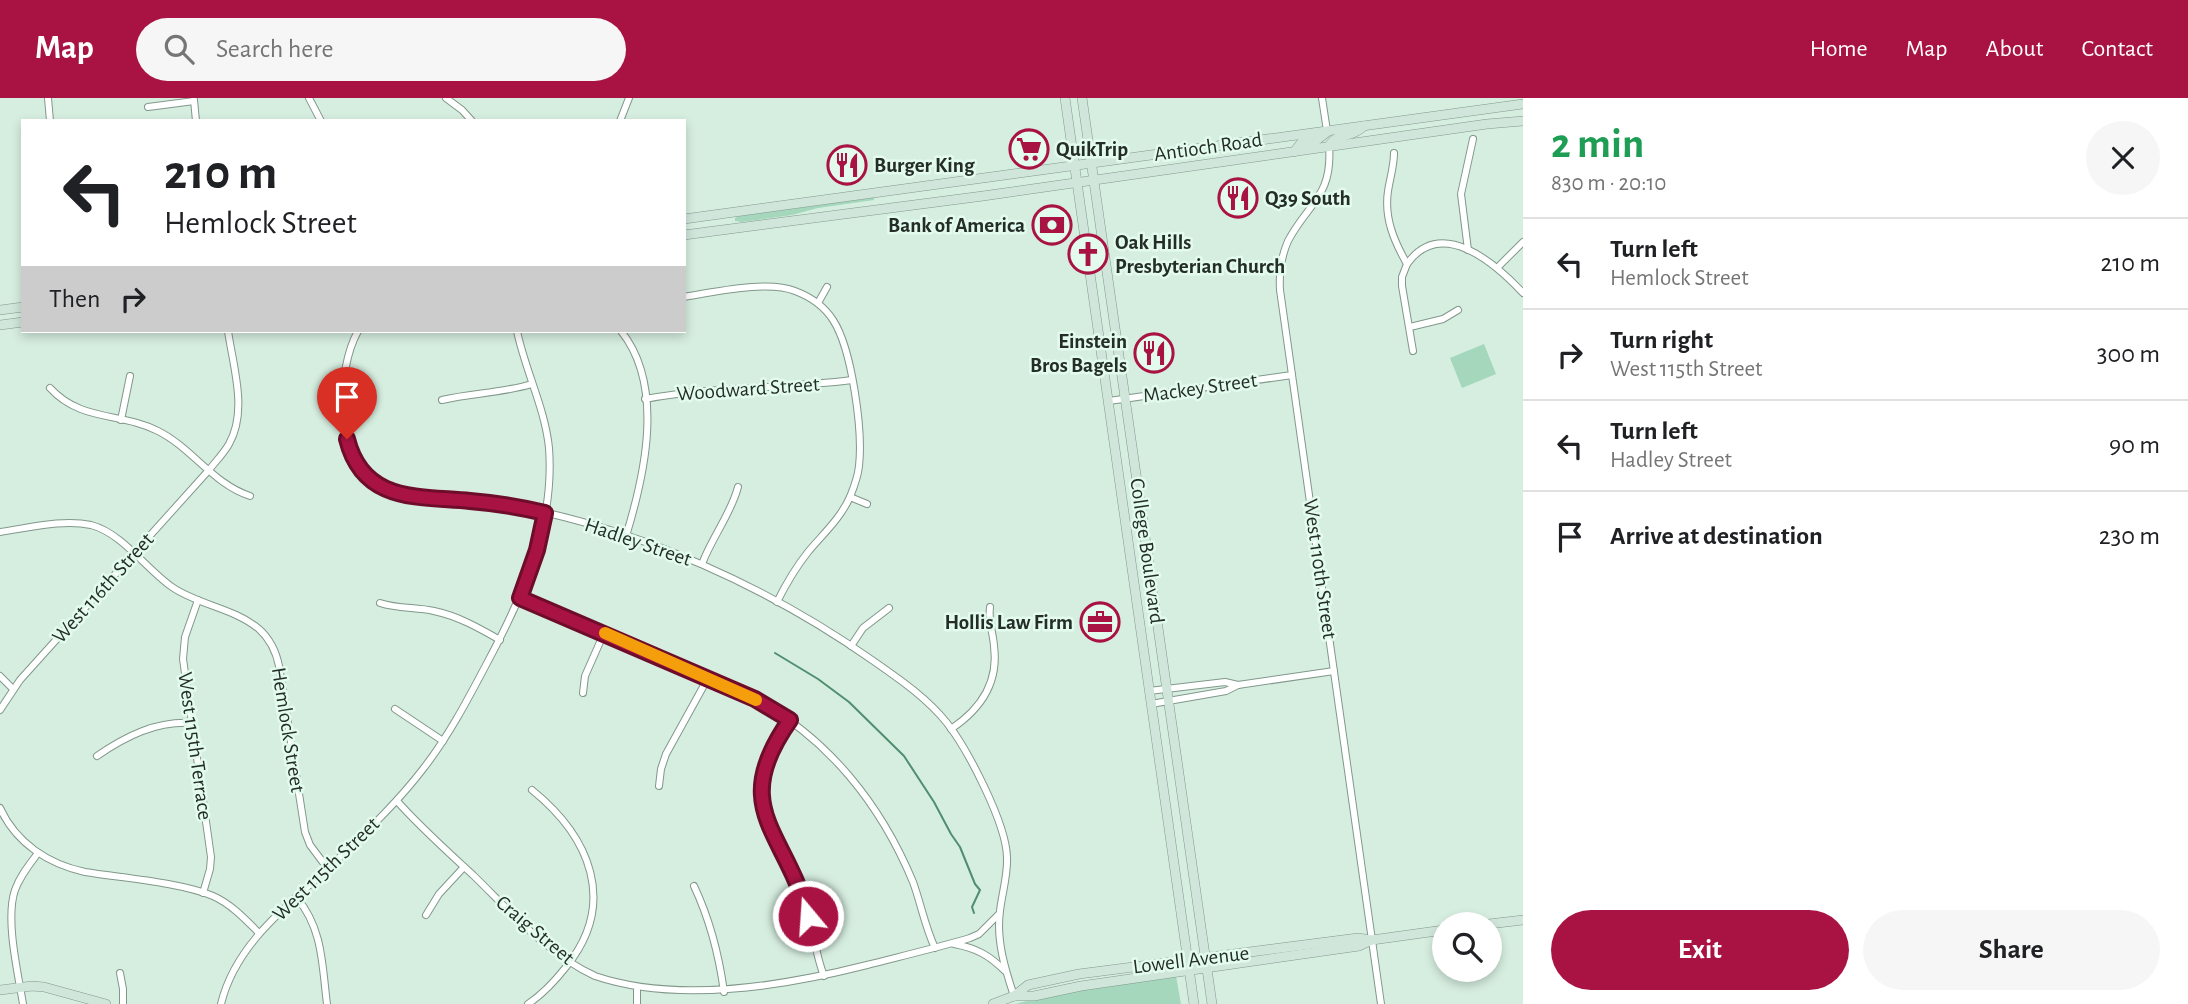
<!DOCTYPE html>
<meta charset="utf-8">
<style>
body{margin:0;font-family:"Alegreya Sans",sans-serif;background:#f6f6f6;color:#202124;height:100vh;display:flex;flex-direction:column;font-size:26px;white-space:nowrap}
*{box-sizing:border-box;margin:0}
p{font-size:23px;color:#757577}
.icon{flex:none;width:38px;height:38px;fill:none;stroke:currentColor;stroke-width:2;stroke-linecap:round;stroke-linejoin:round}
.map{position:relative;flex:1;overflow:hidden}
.panel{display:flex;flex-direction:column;background:#fff;width:665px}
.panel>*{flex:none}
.banner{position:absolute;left:21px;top:21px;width:665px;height:214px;border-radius:0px;box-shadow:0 4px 10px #0003;background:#fff;color:#202124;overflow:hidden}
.tools{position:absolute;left:1432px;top:814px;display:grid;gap:14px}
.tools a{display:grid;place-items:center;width:70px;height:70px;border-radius:50%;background:#fff;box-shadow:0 4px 10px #0003;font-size:35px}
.pin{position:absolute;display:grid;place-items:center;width:60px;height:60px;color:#fff;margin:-72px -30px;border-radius:50% 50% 50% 0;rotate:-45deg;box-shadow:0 0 7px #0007}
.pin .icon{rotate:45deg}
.me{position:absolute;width:77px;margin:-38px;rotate:342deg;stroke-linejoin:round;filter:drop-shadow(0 0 5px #0008)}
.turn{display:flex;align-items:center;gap:24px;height:147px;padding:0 28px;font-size:32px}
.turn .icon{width:91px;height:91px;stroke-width:2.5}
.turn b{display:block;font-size:49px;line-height:60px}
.then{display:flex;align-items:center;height:66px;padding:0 28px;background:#0003;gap:14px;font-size:26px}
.round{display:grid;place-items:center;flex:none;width:74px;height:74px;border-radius:37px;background:#f6f6f6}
.summary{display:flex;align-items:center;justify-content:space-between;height:119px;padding:0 28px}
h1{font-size:42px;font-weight:600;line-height:52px;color:#1e9e55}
.action{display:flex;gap:14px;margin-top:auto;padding:14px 28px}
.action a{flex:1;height:80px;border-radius:42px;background:#a91344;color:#fff;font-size:28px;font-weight:600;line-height:80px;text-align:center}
.action a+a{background:#f6f6f6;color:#202124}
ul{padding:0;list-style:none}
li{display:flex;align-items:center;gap:21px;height:91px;padding:0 28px;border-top:2px solid #e0e0e0}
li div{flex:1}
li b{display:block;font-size:26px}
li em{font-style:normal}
header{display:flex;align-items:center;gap:42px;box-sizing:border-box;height:98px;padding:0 35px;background:#a91344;color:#fff}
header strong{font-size:33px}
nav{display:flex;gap:38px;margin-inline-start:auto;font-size:24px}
.search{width:490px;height:63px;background:#f6f6f6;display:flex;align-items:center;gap:18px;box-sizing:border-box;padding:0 24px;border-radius:38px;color:#757577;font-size:26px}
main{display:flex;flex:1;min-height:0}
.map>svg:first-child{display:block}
</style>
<header>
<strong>Map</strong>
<div class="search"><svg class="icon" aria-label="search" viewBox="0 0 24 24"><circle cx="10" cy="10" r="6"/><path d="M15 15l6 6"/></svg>Search here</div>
<nav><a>Home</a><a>Map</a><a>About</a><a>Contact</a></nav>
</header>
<main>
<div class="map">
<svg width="1523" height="906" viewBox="0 0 1523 906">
<rect width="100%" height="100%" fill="#d6eee0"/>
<g fill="#a4d7bb">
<path d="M 871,100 L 874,100 L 874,102 L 818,110 L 792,117 L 742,124 L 735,123 L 735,120 L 739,118 Z"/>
<path d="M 1484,246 L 1496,276 L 1462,290 L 1450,260 Z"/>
<path d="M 1176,878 L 1181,906 L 1015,906 L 1050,897 Z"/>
</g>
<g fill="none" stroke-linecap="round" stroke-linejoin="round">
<path stroke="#508e6f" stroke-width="2" d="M 775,555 L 818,581 L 849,604 L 904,658 L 934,704 L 951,736 L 960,749 L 975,786 L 980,792 L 972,809 L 974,815"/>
<g stroke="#81988b" stroke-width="8">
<g id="street">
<path d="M 48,0 L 50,23"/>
<path d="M 309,0 L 321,23"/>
<path d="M 446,0 L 462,12 L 472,23"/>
<path d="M 1322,0 L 1327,33"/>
<path d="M 194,2 L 196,23"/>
<path d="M 148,9 L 194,3"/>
<path d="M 620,23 L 629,0"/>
<path d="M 1329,48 C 1333,98 1308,105 1288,143 C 1281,159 1279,175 1280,192 L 1381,906"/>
<path d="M 1394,55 C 1394,68 1390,80 1388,93 C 1384,120 1394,143 1407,166 L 1402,179 L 1402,188 L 1413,253"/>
<path d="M 1468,152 L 1461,96 L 1473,41"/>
<path d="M 1407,166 C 1441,118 1495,165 1523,195"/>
<path d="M 1498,169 L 1523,144"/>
<path d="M 684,199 C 714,194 768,182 795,193 C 811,199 824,208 833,222 C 852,251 863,333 859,368 C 858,379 854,389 850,399 C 840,421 823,436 808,454 C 796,469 786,486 777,504"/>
<path d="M 818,205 L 827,189"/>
<path d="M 1410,229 L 1443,221 L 1458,212"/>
<path d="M 358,233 C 336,273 335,355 375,385 C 396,401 423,398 448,400 C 472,402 495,405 519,409 C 644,433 768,489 872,562 C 899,581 926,599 947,625 C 968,652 1006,725 1007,759 C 1008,777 1002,795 1000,813 C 996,842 1005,871 1014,898"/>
<path d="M 621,233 C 665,288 645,376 626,438"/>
<path d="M 50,290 C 81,324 121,314 158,333 C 192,350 213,386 250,398"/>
<path d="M 645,301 C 715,288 782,291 852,282"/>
<path d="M 442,302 C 472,295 502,295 532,286"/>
<path d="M 1109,303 L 1292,277"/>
<path d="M 121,322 L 130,278"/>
<path d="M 850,399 L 867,406"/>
<path d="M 0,434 C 29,430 62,421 91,427 C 122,435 146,471 172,489 C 198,507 234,510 259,531 C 270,541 276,553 279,568 L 305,734 L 310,747 L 328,771"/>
<path d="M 702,466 C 712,439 731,416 738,389"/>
<path d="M 520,500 L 538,506 L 755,601 C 829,641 881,707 913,784 C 921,806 925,829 935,850"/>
<path d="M 198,502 L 185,539 L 183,561 L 211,759 L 210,771 L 203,795"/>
<path d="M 380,505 C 398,511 416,509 434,513 C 458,518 479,530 500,542"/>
<path d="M 851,548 L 863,530 L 889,510"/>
<path d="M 0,578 L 13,591"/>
<path d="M 1149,593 L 1225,584 L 1238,587"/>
<path d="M 583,595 L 585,578 L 604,535"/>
<path d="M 1151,606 L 1226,593 L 1238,587 L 1334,573"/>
<path d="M 395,611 L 443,643"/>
<path d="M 0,612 L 20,582 L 209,372 C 216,363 224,355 229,346 C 248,313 233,268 228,233"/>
<path d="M 791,622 C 732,703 776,723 803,800 C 813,825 814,853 824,878"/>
<path d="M 951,631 C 981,611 999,585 994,548 C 993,534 988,523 990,509"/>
<path d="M 97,658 C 126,638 156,623 192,625"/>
<path d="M 659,688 L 661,671 L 666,656 L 708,580"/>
<path d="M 397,703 C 420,729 447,753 473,777 C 511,814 547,856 595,878 C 678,906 784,888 867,867 C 902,858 936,850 970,840 L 979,836 L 999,816"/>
<path d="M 0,710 C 16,745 48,766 85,774 C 122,780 179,784 213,798 C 231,806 245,821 259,835"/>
<path d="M 694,788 C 710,822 719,857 724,894"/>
<path d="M 297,800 C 323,831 322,867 327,906"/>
<path d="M 426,817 L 439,796 L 464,769"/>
<path d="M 954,846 C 976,850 989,857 1005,873"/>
<path d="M 120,875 L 123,891 L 123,906"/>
<path d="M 23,906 C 18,875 5,821 15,792 C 20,778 29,767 38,755"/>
<path d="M 221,906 C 236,844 291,805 335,764 C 366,734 397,705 423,671 C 448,639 467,603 486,567 C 522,500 555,428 549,350 C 545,310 525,272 517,233"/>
<path d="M 528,906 C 543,896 555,883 566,869 C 618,805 590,739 532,692"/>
<path d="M 637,906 L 637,892"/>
</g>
</g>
<g stroke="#81988b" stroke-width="10">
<g id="secondary">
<path d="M 1065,0 L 1194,906"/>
<path d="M 1082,0 L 1212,906"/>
<path d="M 1329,48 C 1337,34 1351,41 1364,28"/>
<path d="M 1294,54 L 1301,45 L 1317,42 L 1327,34"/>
<path d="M 684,121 L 1523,6"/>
<path d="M 684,137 L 983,98 L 1487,26 L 1523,23"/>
<path d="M 0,212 L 23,209"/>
<path d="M 0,227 L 23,224"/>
<path d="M 1489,826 L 1523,822"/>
<path d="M 0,892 L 32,888 L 44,889 L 106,906"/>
<path d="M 1014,898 L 1034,898 L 1081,888 L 1359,848 L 1372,842 L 1444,832"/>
<path d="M 993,906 L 1014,898 L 1028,887 L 1079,876 L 1358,840 L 1371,842"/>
</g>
</g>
<use href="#street" stroke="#fff" stroke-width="6"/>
<use href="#secondary" stroke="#d0e6db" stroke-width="9"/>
</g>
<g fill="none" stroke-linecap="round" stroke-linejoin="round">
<g stroke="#6e0c2c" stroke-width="18">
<path id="route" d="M 347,341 C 363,405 418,398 470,403 C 495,405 520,409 545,415 L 537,452 L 520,500 L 755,601 L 790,622 C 727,711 786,733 808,818"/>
</g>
<use href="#route" stroke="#a91344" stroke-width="12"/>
<path stroke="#f59e0b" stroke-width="12" d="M 605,535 L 756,602"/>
</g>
<defs>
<g id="supermarket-ring" transform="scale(2.0125)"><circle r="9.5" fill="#e3fbed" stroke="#a91344" stroke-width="1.5"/><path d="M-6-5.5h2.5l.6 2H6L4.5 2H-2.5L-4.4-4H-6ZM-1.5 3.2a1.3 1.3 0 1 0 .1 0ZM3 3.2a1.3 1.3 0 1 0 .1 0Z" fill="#a91344"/></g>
<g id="restaurant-ring" transform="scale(2.0125)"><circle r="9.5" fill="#e3fbed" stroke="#a91344" stroke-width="1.5"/><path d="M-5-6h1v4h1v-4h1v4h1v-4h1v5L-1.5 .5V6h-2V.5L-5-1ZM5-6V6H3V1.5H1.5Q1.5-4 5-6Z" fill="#a91344"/></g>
<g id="bank-ring" transform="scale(2.0125)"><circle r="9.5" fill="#e3fbed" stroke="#a91344" stroke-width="1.5"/><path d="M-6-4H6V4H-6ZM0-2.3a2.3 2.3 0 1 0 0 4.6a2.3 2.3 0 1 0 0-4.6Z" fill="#a91344"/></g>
<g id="church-ring" transform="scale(2.0125)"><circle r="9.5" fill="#e3fbed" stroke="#a91344" stroke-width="1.5"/><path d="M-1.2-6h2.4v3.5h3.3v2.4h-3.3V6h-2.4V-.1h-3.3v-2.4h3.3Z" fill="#a91344"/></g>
<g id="office-ring" transform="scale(2.0125)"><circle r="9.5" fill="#e3fbed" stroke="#a91344" stroke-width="1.5"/><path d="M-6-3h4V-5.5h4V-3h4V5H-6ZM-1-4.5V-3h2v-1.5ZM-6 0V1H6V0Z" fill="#a91344"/></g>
</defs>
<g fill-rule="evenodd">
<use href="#supermarket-ring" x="1029" y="51"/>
<use href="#restaurant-ring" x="847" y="67"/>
<use href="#restaurant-ring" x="1238" y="100"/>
<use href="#bank-ring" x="1052" y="127"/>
<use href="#church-ring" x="1088" y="156"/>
<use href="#restaurant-ring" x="1154" y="255"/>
<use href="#office-ring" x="1100" y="524"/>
</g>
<g text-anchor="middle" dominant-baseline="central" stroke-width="5" stroke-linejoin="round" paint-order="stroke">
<g font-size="21" fill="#242d28" stroke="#e3fbed">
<text transform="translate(1208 49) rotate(-8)">Antioch Road</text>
<text transform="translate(1200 290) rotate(-8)">Mackey Street</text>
<text transform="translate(748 291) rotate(-4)">Woodward Street</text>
<text transform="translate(638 444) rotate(19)">Hadley Street</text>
<text transform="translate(1147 453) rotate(82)">College Boulevard</text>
<text transform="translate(1320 471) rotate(82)">West 110th Street</text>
<text transform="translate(103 490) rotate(-48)">West 116th Street</text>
<text transform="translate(288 632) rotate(81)">Hemlock Street</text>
<text transform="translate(195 648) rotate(82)">West 115th Terrace</text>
<text transform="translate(326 771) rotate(-44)">West 115th Street</text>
<text transform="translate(535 832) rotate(40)">Craig Street</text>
<text transform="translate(1191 862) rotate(-7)">Lowell Avenue</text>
</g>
<g font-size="21" font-weight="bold" fill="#242d28" stroke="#e3fbed" text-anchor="start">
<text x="1056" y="51">QuikTrip</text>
<text x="874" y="67">Burger King</text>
<text x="1265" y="100">Q39 South</text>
<text x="1025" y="127" text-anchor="end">Bank of America</text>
<text x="1115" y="144">Oak Hills<tspan x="1115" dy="24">Presbyterian Church</tspan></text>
<text x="1127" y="243" text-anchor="end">Einstein<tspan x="1127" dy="24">Bros Bagels</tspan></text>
<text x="1073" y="524" text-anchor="end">Hollis Law Firm</text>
</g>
</g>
</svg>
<div class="tools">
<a><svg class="icon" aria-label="search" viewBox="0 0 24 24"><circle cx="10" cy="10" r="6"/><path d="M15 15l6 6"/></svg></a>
</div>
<div class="pin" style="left:347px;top:341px;background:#d93025"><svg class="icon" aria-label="arrive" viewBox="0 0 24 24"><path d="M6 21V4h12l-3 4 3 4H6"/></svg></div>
<svg class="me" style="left:808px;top:818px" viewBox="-20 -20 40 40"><circle r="17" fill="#a91344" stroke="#fff" stroke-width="3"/><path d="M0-11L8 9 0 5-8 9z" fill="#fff"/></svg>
<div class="banner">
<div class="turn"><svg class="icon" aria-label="left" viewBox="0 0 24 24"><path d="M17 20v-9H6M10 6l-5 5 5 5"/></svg><div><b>210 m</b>Hemlock Street</div></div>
<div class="then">Then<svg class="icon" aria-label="right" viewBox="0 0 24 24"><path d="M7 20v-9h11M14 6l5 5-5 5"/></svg></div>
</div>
</div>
<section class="panel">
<div class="summary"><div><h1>2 min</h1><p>830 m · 20:10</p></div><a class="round"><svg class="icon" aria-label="close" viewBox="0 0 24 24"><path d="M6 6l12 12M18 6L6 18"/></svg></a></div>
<ul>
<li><svg class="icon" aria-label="left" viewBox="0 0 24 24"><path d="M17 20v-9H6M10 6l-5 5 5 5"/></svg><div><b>Turn left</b><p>Hemlock Street</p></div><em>210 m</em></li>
<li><svg class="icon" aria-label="right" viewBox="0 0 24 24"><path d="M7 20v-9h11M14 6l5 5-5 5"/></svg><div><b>Turn right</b><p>West 115th Street</p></div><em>300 m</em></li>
<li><svg class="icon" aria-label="left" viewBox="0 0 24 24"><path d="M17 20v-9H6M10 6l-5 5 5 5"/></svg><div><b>Turn left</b><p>Hadley Street</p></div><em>90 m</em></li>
<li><svg class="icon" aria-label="arrive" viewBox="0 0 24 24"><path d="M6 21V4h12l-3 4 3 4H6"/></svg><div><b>Arrive at destination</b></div><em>230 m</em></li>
</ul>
<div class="action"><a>Exit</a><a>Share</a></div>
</section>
</main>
